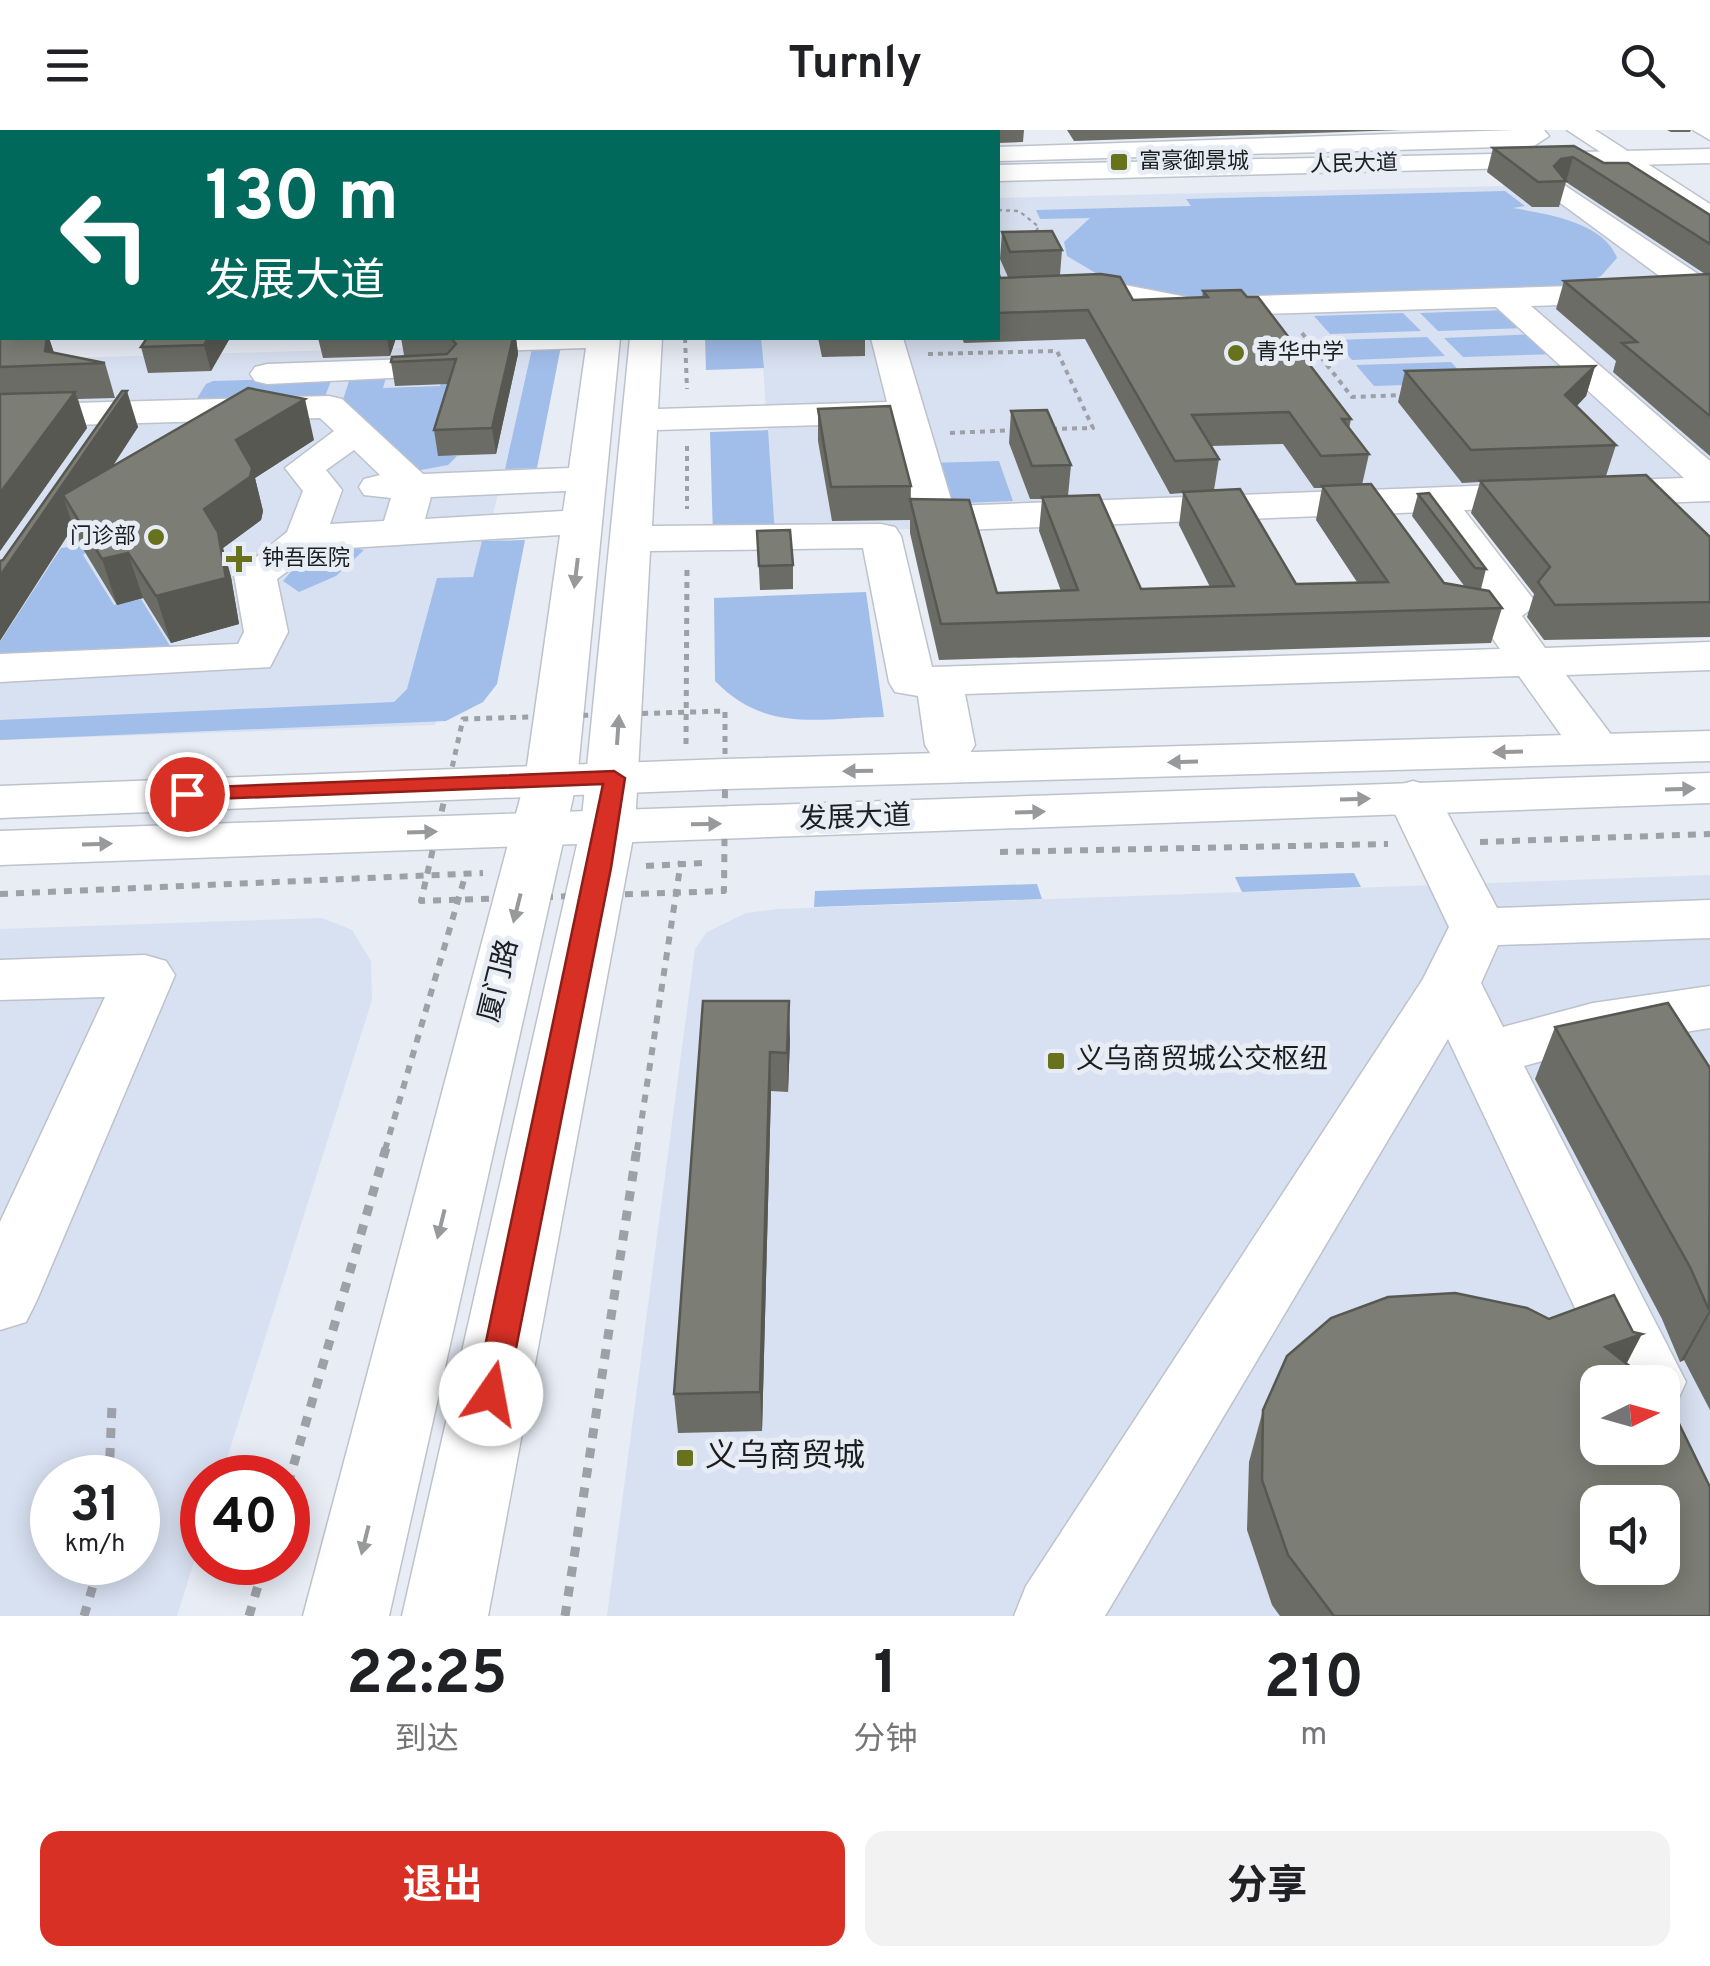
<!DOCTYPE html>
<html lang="zh">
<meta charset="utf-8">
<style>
body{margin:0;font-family:Overpass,"Noto Sans SC",sans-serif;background:#f2f2f2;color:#202124;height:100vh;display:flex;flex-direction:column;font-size:38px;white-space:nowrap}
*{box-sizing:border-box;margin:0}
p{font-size:32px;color:#757577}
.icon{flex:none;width:55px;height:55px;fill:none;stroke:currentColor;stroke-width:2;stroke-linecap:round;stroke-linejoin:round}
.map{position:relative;height:1486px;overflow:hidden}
.sheet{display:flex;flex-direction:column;background:#fff;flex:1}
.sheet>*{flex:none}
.hud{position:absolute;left:0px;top:0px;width:1000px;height:210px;box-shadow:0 5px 25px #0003;background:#00695c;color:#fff;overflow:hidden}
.needle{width:65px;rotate:85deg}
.fabs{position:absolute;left:1580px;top:1235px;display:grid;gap:20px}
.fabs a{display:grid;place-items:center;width:100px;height:100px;border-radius:20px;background:#fff;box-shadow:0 5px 25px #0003;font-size:50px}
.speed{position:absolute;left:30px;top:1325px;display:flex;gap:20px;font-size:50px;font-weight:700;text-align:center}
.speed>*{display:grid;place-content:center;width:130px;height:130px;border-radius:50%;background:#fff;box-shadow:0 5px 25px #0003;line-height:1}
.speed small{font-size:25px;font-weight:400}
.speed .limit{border:15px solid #d22;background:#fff;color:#111}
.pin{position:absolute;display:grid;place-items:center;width:85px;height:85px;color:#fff;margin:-42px;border:5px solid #fff;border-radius:50%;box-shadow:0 2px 10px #0007}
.me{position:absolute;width:110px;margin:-55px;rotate:12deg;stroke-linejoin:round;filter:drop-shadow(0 0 8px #0008)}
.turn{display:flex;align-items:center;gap:35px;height:210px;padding:0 40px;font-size:45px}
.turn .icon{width:130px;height:130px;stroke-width:2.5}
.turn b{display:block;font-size:70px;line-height:85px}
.eta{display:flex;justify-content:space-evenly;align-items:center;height:170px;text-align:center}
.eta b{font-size:60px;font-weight:700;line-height:70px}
.action{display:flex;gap:20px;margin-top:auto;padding:20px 40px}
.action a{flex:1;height:115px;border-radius:20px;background:#d93025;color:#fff;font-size:40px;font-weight:700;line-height:115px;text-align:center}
.action a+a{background:#f2f2f2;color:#202124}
header{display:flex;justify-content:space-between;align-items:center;height:130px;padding:0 40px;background:#fff;font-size:45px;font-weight:700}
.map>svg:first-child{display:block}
</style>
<header><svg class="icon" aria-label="menu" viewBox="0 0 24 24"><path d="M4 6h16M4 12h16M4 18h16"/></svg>Turnly<svg class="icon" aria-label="search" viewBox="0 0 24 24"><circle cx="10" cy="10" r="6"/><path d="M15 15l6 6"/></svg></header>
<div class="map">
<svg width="1710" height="1486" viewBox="0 0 1710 1486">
<rect width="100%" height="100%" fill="#e7ecf5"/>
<g fill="#d8e1f1" fill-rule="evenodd">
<path d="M 1626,53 L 1710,109 L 1710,369 L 775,404 L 761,208 L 998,208 L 998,68 Z"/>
<path d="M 533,214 L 505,339 L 435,595 L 0,610 L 0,230 Z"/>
<path d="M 1710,745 L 1710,1486 L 607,1486 L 695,819 L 707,802 L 746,783 L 778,779 ZM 1598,1252 L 1662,1252 L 1662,1318 L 1598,1318 ZM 1598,1372 L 1662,1372 L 1662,1438 L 1598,1438 Z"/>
<path d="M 322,788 L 352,800 L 371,831 L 372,870 L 221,1347 L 202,1348 L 202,1406 L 177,1486 L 0,1486 L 0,799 ZM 52,1348 L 138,1348 L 138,1432 L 52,1432 Z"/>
</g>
<g fill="#a1bde9">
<path d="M 1505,61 L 1525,76 L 1513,78 C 1546,84 1604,92 1617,128 L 1601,146 L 1577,158 L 1199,170 L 1109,151 L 1067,126 L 1064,112 L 1090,88 L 1040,89 L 1036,80 L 1191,76 L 1186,69 Z"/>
<path d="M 1508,180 L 1528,198 L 1438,201 L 1420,183 Z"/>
<path d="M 1403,183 L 1421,201 L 1330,204 L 1314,186 Z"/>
<path d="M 1535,204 L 1556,224 L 1463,227 L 1444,208 Z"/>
<path d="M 1427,207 L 1445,226 L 1352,230 L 1335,210 Z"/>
<path d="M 705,208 L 761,208 L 764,238 L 706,240 Z"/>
<path d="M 533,214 L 561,216 L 537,338 L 505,339 Z"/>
<path d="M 1451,232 L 1471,253 L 1374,256 L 1356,235 Z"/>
<path d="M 387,244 L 383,258 L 440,256 L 444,244 L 463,244 L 439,325 L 457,326 L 448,335 L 416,341 L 341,276 L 351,245 Z"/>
<path d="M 324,248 L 331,251 L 324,269 L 196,270 L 206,254 L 213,251 Z"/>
<path d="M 768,300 L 775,404 L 713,407 L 710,302 Z"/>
<path d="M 999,331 L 1013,371 L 938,374 L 928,333 Z"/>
<path d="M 525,410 L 497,554 L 483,572 L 446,591 L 0,610 L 0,590 L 394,572 L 407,559 L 437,448 L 473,447 L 482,411 Z"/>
<path d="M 77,416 L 89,419 L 83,425 L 114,475 L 141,469 L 175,524 L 0,528 L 0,512 L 61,418 Z"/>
<path d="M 352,417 L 364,420 L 336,446 L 299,462 L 283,451 L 295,437 Z"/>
<path d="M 866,462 L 884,587 C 817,588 766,603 715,551 L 714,468 Z"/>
<path d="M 1354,743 L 1361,757 L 1242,762 L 1235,747 Z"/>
<path d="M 1037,754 L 1042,769 L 814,777 L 815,761 Z"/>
</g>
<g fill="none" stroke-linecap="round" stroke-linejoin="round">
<g stroke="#bdc2cb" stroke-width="3">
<g id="minor">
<rect x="619" y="0" width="24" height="2"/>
<rect x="792" y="0" width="24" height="2"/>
<path d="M 1515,0 L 1544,0 L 1549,6 L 1534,16 L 998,31 L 998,17 Z"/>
<path d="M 1567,0 L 1595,0 L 1710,74 L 1710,94 Z"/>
<path d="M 1693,0 L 1710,0 L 1710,10 Z"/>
<path d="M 1564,55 L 1710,152 L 1710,170 L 1531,176 L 1710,331 L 1710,371 L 1464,380 L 1537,474 L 1522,486 L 1545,518 L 1710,512 L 1710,540 L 1566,545 L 1622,619 L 1615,630 L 1597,634 L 1579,630 L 1519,546 L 965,564 L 975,615 L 968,626 L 950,630 L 932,626 L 925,615 L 918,566 L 895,562 L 889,552 L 863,418 L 650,421 L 635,697 L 488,1486 L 402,1486 L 581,697 L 630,208 L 662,208 L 658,279 L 887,272 L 871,208 L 903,208 L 953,376 L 1684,348 L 1496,177 L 1192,186 L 1099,168 L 998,172 L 998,154 L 1099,150 L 1192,168 L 1669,153 L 1555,69 L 1551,63 L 1555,57 ZM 892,293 L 917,389 L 923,398 L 937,401 L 1425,382 L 1489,469 L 1473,481 L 1500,519 L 932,537 L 901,406 L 895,397 L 881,394 L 652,396 L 657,300 Z"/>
<rect x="0" y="113" width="2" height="18"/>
<path d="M 441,208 L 620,208 L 577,650 L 389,1486 L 303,1486 L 525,650 L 560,405 L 316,420 L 277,449 L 288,502 L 270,537 L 0,552 L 0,524 L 238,514 L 244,502 L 234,445 L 287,402 L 303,361 L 285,338 L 334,301 L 320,288 L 0,297 L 0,275 L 329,266 L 342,269 L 423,344 L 569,338 L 586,218 L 456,222 L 444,219 ZM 354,320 L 380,345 L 364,349 L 359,357 L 364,365 L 391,368 L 384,391 L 330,394 L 342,360 L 326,340 ZM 566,361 L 563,381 L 425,389 L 431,367 Z"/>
<path d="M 439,228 L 451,231 L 456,238 L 451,245 L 267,254 L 255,251 L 250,244 L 255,237 L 267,234 Z"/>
<path d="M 1413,651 L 1431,656 L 1439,667 L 1497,778 L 1710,770 L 1710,808 L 1498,815 L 1481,853 L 1503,897 L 1593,873 L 1710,856 L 1710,898 L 1593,917 L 1524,936 L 1686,1252 L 1675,1276 L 1662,1280 L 1662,1252 L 1610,1252 L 1448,909 L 1105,1486 L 1014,1486 L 1026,1456 L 1423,849 L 1449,797 L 1387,667 L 1395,656 Z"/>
<path d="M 145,825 L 166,831 L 175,845 L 37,1170 L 26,1192 L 0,1200 L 0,1092 L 105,867 L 0,870 L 0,830 Z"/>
</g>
</g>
<g stroke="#bdc2cb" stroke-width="3">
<g id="major">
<path d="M 1710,19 L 1710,33 L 998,51 L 998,35 Z"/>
<rect x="0" y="59" width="2" height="16"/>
<path d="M 1710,601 L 1710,631 L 725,659 L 0,688 L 0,656 L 725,629 Z"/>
<path d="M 1710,643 L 1710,673 L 0,735 L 0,701 Z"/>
</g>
</g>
<path stroke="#9da0a7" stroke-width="2.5" stroke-dasharray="4 4" stroke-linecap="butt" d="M 998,80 L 1019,81 L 1039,97 L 1032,106"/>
<g stroke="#9da0a7" stroke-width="4" stroke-dasharray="5 5" stroke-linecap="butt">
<path d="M 1302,203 L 1352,267 L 1404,265"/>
<path d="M 685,208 L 687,259"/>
<path d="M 928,224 L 1057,221 L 1093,298 L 1050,299"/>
<path d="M 950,303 L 1017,300"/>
<path d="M 687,316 L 687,379"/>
</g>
<g stroke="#9da0a7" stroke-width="5" stroke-dasharray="6 6" stroke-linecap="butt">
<path d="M 686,614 L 687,436"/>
<path d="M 447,660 L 463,589 L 725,581 L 725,660"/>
</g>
<g stroke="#9da0a7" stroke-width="6" stroke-dasharray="8 8" stroke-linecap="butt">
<path d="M 447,658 L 421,771 L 724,761 L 725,658"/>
<path d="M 1480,712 L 1710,704"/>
<path d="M 1000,722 L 1388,714"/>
<path d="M 646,736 L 703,733"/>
<path d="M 0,764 L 483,743"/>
<path d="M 385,1020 L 466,743"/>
<path d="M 637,1020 L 681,731"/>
</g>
<g stroke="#9da0a7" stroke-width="9" stroke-dasharray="10 10" stroke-linecap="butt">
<path d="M 109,1348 L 112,1275"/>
<path d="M 288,1354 L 386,1018"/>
<path d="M 84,1486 L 100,1432"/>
<path d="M 249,1486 L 265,1432"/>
<path d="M 565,1486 L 637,1018"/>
</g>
<use href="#minor" fill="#fff" fill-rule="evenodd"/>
<use href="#major" fill="#fff" fill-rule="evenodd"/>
</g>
<g fill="#6b6c65" fill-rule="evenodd">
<path d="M 0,0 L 467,0 L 466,2 L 2,2 L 2,24 L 0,24 Z"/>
<path d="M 815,0 L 1024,0 L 1023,12 L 998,13 L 998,2 L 815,2 Z"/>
<path d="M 1067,0 L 1401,0 L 1074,11 Z"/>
<path d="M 1667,0 L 1691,0 L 1690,2 L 1671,2 Z"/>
<path d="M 1574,16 L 1604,33 L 1710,85 L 1710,326 L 1613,242 L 1616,231 L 1556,179 L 1564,151 L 1705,144 L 1566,52 L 1559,77 L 1532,77 L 1487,42 L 1493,18 Z"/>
<path d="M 1002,102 L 1062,120 L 1060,145 L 1133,170 L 1202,168 L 1203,161 L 1351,289 L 1349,299 L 1369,324 L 1362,355 L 1444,453 L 1465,457 L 1412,386 L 1418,364 L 1486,439 L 1481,459 L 1502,478 L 1491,513 L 939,530 L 910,403 L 910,369 L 997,463 L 1061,461 L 1039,401 L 1042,369 L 1030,369 L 1009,313 L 1011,281 L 1071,335 L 1068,366 L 1141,459 L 1210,457 L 1179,395 L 1183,363 L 1170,364 L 1085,209 L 964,213 L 962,208 L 998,208 L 998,142 L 1000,148 L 1008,147 L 1000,129 ZM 1283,314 L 1314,358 L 1322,358 L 1316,390 L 1357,452 L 1296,454 L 1214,360 L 1219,329 L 1211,316 Z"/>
<path d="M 0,171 L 2,208 L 49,208 L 54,223 L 105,233 L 115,268 L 78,269 L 87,298 L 0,421 Z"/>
<path d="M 230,208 L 211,241 L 148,243 L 141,217 Z"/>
<path d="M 318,208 L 396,208 L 390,226 L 323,228 Z"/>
<path d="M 401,208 L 516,208 L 518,224 L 496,324 L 438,326 L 434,300 L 448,254 L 395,256 L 391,232 L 413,226 L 404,225 Z"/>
<path d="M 818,208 L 865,208 L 865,226 L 822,227 Z"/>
<path d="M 1595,236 L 1586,266 L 1577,276 L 1616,315 L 1606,346 L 1710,407 L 1710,507 L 1544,510 L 1527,487 L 1534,464 L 1471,383 L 1480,352 L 1462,353 L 1398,272 L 1405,241 Z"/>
<path d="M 122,261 L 138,297 L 112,336 L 314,310 L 255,348 L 263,381 L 261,390 L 223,418 L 231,447 L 239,494 L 171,513 L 143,468 L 117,475 L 77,409 L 73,397 L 3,430 Z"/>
<path d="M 818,279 L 911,356 L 910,390 L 832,391 L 818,311 Z"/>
<path d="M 757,401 L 793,435 L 793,459 L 760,460 Z"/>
<path d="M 703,871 L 790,909 L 788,962 L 771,961 L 762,1301 L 678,1303 L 674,1264 Z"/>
<path d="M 1555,897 L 1710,938 L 1710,1280 L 1684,1230 L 1680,1232 L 1662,1189 L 1535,949 Z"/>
<path d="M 1626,1234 L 1710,1486 L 1280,1486 L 1272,1475 L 1247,1400 L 1249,1332 L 1263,1280 Z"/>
</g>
<g fill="#575852">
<path d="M 1573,27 L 1566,52 L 1565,52 L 1554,36 L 1561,29 Z"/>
<path d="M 47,208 L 49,208 L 58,235 L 45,221 Z"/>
<path d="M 208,208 L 230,208 L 211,241 L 204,215 Z"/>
<path d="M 387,208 L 396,208 L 390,226 Z"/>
<path d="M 513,208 L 516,208 L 518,224 L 496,324 L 492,298 Z"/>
<path d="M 1595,236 L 1586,266 L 1556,297 L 1565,265 Z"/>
<path d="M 127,261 L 138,297 L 78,390 L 63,365 L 73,397 L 0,511 L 0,446 Z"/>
<path d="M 75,262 L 87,298 L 0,421 L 0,363 Z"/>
<path d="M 305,269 L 314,310 L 255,348 L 263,381 L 261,390 L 223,418 L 231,447 L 239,494 L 171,513 L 156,466 L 204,379 L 236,310 Z"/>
<path d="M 128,423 L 143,468 L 117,475 L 102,429 Z"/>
<path d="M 789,871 L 790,909 L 788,962 L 787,923 Z"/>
<path d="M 770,922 L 771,961 L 762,1301 L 760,1262 Z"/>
<path d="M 1710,1179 L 1710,1183 L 1684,1230 L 1680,1232 Z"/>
<path d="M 1642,1204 L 1617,1252 L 1605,1217 Z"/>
</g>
<g fill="#7c7e75" stroke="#575852" stroke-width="2.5" fill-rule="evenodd">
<path d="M 1574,16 L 1604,33 L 1628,33 L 1710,85 L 1710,114 L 1573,27 L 1561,29 L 1554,36 L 1566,51 L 1538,52 L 1493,18 Z"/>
<path d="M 1052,101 L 1062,120 L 1010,122 L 1002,102 Z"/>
<path d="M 998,142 L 1000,148 L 1101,144 L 1120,147 L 1133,170 L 1208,167 L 1203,161 L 1241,160 L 1247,167 L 1258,167 L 1351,289 L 1342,289 L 1369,324 L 1321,326 L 1289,282 L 1192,285 L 1219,329 L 1175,331 L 1088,180 L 998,183 Z"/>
<path d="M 1710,144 L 1710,286 L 1622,213 L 1637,212 L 1564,151 Z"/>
<rect x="0" y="171" width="2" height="30"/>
<path d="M 0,203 L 2,203 L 2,208 L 47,208 L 45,221 L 105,233 L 0,237 Z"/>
<path d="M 147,208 L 208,208 L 204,215 L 141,217 Z"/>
<path d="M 451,208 L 513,208 L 492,298 L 434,300 L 456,229 L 391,232 L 392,227 L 447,224 L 456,214 Z"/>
<path d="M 1595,236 L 1565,265 L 1616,315 L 1471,320 L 1405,241 Z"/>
<path d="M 248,258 L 305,269 L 236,310 L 252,338 L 250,347 L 204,379 L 218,402 L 226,448 L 156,466 L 128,423 L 102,429 L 63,365 Z"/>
<path d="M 122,261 L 127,261 L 0,446 L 0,431 L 3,430 Z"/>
<path d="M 75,262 L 0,363 L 0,264 Z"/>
<path d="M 890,276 L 911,356 L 831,357 L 818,279 Z"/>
<path d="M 1047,280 L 1071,335 L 1032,336 L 1011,281 Z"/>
<path d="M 1646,345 L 1710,407 L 1710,472 L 1555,475 L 1538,452 L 1550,437 L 1480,351 Z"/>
<path d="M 1371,354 L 1444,453 L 1489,461 L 1502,478 L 941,494 L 910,369 L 969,370 L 997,463 L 1078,460 L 1042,367 L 1099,365 L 1141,459 L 1234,456 L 1183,362 L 1240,359 L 1296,454 L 1388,452 L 1322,356 Z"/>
<path d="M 1429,363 L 1486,439 L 1475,438 L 1418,364 Z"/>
<path d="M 790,400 L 793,435 L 759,436 L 757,401 Z"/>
<path d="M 703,871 L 789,871 L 787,923 L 770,922 L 760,1262 L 674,1264 Z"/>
<path d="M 1668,873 L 1710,938 L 1709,1180 L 1690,1137 L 1555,897 Z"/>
<path d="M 1455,1163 L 1527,1178 L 1549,1189 L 1614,1165 L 1633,1202 L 1642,1204 L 1605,1217 L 1650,1252 L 1598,1252 L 1598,1318 L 1662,1318 L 1662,1263 L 1665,1265 L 1710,1357 L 1710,1486 L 1334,1486 L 1288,1425 L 1262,1350 L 1263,1280 L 1287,1226 L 1331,1188 L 1388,1167 ZM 1598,1372 L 1662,1372 L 1662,1438 L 1598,1438 Z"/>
</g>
<defs><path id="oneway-solid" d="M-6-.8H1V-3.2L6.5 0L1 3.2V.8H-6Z" transform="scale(2.5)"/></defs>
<g fill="#98999b">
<use href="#oneway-solid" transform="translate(576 443) rotate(97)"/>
<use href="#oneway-solid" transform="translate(618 600) rotate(-86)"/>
<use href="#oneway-solid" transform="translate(1508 622) rotate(178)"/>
<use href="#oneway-solid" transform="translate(1183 632) rotate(178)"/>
<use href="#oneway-solid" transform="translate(858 641) rotate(179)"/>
<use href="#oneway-solid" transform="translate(1680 659) rotate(-2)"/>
<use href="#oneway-solid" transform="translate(1355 669) rotate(-2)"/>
<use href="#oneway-solid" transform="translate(1030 682) rotate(-2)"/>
<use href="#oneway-solid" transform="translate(706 694) rotate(-1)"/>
<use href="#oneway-solid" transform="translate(422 702) rotate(-2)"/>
<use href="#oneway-solid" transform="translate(97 714) rotate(-2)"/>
<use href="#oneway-solid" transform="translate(517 778) rotate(104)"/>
<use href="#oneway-solid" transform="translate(441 1094) rotate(104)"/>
<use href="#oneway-solid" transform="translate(365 1410) rotate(104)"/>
</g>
<path fill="#d93025" stroke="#8d1f18" stroke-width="2.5" d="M 614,641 L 625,648 L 611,738 L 507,1264 L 503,1274 L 491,1279 L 480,1274 L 475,1264 L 603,654 L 187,670 L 176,664 L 187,658 Z"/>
<g fill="#68721c" stroke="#e7ecf5" stroke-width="4">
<rect x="1109" y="22" width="20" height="20" rx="5"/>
<circle cx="1236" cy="223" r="10"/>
<circle cx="156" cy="407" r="10"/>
<path d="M234 414h10v10h10v10h-10v10h-10v-10h-10v-10h10z"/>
<rect x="1046" y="921" width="20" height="20" rx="5"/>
<rect x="675" y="1318" width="20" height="20" rx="5"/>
</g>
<g text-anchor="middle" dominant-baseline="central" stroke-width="10" stroke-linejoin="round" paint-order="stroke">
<g font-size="22" fill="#1b1d20" stroke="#e7ecf5" text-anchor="start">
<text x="1139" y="32">富豪御景城</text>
<text x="1256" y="223">青华中学</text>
<text x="136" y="407" text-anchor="end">门诊部</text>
<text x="262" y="429">钟吾医院</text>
</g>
<g font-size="22" fill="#1b1d20" stroke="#e7ecf5">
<text transform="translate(1354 35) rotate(-1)">人民大道</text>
</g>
<g font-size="28" fill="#1b1d20" stroke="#e7ecf5">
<text transform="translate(855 689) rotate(-2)">发展大道</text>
<text transform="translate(500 851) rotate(-76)">厦门路</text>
</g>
<g font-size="28" fill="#1b1d20" stroke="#e7ecf5" text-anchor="start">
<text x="1076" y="931">义乌商贸城公交枢纽</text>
</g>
<g font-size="32" fill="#1b1d20" stroke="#e7ecf5" text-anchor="start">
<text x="705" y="1328">义乌商贸城</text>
</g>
</g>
</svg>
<div class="fabs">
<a><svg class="needle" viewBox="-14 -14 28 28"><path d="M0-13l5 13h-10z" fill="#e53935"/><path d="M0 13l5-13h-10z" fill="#757577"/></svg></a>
<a><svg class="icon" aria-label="sound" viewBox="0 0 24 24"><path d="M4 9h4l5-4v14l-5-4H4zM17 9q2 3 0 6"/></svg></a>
</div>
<div class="speed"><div>31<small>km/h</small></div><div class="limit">40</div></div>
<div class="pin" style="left:187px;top:664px;background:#d93025"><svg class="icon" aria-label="arrive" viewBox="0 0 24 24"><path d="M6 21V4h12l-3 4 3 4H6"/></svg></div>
<svg class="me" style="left:491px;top:1264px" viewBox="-20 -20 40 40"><circle r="19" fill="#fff"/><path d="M0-13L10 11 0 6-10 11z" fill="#d93025"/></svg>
<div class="hud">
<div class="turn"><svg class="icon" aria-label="left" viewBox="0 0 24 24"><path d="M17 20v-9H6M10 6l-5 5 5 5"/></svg><div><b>130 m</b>发展大道</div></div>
</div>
</div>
<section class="sheet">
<div class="eta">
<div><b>22:25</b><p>到达</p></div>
<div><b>1</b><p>分钟</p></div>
<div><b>210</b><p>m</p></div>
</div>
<div class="action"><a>退出</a><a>分享</a></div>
</section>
